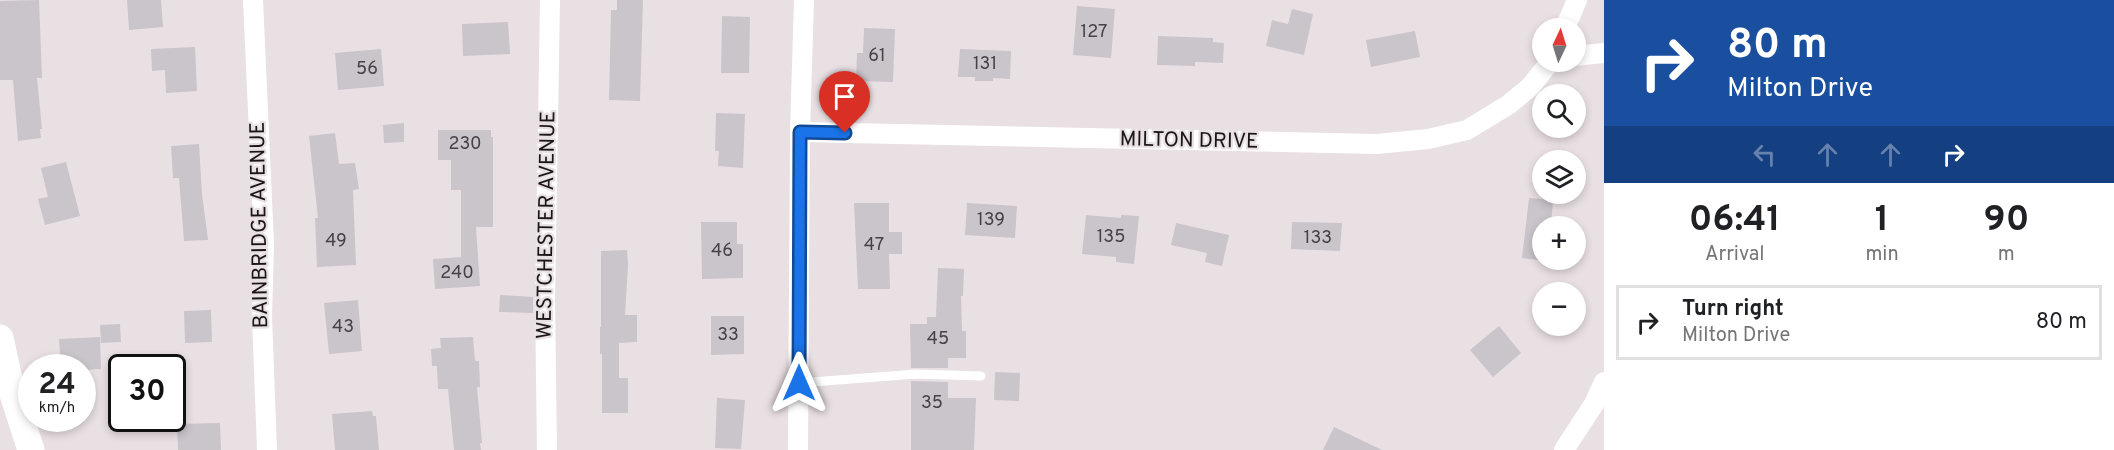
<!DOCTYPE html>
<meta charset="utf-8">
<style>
body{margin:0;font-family:Overpass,sans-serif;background:#f6f6f6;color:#202124;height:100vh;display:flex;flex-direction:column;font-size:22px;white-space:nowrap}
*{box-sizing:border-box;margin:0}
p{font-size:20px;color:#757577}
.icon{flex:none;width:33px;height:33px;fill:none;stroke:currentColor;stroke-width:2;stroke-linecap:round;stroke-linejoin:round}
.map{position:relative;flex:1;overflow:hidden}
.sheet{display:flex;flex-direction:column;background:#fff;width:510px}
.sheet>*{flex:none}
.guide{background:#1a4fa0;color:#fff;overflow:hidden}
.needle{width:39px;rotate:4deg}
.tools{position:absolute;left:1532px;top:18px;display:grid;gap:12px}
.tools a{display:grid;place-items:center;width:54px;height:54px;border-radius:50%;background:#fff;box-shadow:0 3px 9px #0003;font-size:30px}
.speed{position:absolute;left:18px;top:354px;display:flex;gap:12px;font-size:30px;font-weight:700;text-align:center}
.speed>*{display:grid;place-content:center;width:78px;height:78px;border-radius:50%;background:#fff;box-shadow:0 3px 9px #0003;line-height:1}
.speed small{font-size:15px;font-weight:400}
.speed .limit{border:3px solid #111;border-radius:9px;background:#fff;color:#111}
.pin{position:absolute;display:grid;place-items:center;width:51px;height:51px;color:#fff;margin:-62px -26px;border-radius:50% 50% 50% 0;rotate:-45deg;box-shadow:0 0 6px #0007}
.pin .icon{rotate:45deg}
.me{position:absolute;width:66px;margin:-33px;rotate:0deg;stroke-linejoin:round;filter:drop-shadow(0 0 4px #0008)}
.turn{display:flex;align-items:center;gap:21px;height:126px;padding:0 24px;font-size:27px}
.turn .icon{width:78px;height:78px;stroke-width:2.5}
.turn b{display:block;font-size:42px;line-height:51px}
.lanes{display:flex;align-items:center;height:57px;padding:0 24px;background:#0003;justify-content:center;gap:30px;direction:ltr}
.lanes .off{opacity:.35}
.eta{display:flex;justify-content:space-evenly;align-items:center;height:102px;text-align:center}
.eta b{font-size:36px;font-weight:700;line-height:42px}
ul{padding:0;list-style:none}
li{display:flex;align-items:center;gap:18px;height:75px;margin:0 12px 9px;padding:0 12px;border:3px solid #e0e0e0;border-radius:0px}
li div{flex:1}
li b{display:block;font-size:22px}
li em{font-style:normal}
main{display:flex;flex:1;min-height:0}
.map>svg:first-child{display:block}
</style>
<main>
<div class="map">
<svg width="1604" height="450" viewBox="0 0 1604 450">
<rect width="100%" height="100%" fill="#e9e0e4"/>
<g fill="#cac4cb">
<path d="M 39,0 L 42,78 L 37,78 L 42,129 L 40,129 L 41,138 L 18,141 L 13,80 L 0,80 L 0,1 Z"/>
<path d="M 127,0 L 161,0 L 163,27 L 129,30 Z"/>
<path d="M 617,0 L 643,0 L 640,101 L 609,100 L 611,10 L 617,10 Z"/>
<path d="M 1077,6 L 1115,9 L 1111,58 L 1073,55 Z"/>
<path d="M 1292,9 L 1313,14 L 1304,55 L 1266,46 L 1272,20 L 1288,24 Z"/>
<path d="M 722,16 L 750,17 L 749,73 L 721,73 Z"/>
<path d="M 508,22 L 510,54 L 463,56 L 462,24 Z"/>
<path d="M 864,28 L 895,29 L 893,82 L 856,81 L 857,53 L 863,53 Z"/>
<path d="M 1415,31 L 1420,57 L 1371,67 L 1366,40 Z"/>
<path d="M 1158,36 L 1213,38 L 1213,42 L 1224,43 L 1223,63 L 1195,62 L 1195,66 L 1157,65 Z"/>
<path d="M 195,47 L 197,91 L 166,93 L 165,70 L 152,71 L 151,49 Z"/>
<path d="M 381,49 L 384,86 L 338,90 L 335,53 Z"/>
<path d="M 960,49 L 1011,51 L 1010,79 L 993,78 L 993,81 L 975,81 L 975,77 L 958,77 Z"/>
<path d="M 716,113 L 745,114 L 743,168 L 718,166 L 719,151 L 715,151 Z"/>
<path d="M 404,123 L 404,142 L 384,143 L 383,125 Z"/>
<path d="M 438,130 L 491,130 L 491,137 L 493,137 L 493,227 L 476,227 L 480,286 L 435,289 L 433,259 L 461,257 L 461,190 L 451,190 L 451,160 L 438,160 Z"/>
<path d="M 335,133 L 339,164 L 355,163 L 359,189 L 353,190 L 356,265 L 317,267 L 315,218 L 318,218 L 309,136 Z"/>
<path d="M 199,144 L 202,194 L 208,240 L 184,241 L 179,178 L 173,178 L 171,146 Z"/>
<path d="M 66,162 L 80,216 L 45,225 L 38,199 L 48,197 L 41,168 Z"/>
<path d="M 1529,198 L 1553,200 L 1551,226 L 1542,226 L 1542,260 L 1547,261 L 1522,258 Z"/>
<path d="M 854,203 L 889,203 L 889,232 L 902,232 L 902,254 L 889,254 L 890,289 L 858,289 Z"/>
<path d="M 967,203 L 1017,206 L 1015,238 L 965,235 Z"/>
<path d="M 1086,215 L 1121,218 L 1121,215 L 1139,216 L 1134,264 L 1116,262 L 1116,257 L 1082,254 Z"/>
<path d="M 701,222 L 737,222 L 737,244 L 743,244 L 743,278 L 702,279 Z"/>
<path d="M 1292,222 L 1342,223 L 1340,251 L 1291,249 Z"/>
<path d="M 1176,223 L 1229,235 L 1222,266 L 1205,262 L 1207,253 L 1171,245 Z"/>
<path d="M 627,250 L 628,265 L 625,315 L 637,315 L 637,342 L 619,343 L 619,378 L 628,378 L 628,413 L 602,413 L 602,354 L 600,354 L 600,327 L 601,327 L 601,251 Z"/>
<path d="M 938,268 L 964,269 L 963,296 L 961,296 L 962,331 L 966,331 L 966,358 L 948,358 L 948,368 L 911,368 L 910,324 L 927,324 L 927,317 L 936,317 Z"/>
<path d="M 500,295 L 533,297 L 533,313 L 499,312 Z"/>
<path d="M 358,300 L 362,351 L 329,354 L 324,303 Z"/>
<path d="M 211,310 L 212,342 L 185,343 L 184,311 Z"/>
<path d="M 711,316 L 744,316 L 744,354 L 711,355 Z"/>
<path d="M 120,324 L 121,342 L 101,343 L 100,325 Z"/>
<path d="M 1499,326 L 1521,353 L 1493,377 L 1470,350 Z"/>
<path d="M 100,337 L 101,369 L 82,370 L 82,368 L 61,368 L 59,339 Z"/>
<path d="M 473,337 L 475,361 L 479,361 L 480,387 L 477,387 L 482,443 L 480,443 L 481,450 L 454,450 L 448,389 L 438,389 L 437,366 L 432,366 L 431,349 L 441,348 L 440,338 Z"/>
<path d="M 995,372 L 1020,373 L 1019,401 L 994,400 Z"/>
<path d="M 911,381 L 948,382 L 948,398 L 976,398 L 974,450 L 911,450 Z"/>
<path d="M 717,398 L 745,400 L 741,449 L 715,448 Z"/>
<path d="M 372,411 L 373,416 L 376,416 L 379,450 L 335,450 L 332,414 Z"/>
<path d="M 220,423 L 221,450 L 178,450 L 177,424 Z"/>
<path d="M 1334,427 L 1382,450 L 1323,450 Z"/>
</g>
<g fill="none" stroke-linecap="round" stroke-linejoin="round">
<path stroke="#fff" stroke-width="9" d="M 799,383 L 916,374 L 981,376"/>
<g stroke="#fff" stroke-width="20">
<path d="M 253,0 L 264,244 L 262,317 L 267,450"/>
<path d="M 1565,28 L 1577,0"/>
<path d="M 1575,56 L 1604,53"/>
<path d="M 800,132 L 1377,144 L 1428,139 L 1467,130 L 1508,105 L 1530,87 L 1550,62"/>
<path d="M 547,450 L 545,301 L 550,0"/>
<path d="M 798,450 L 800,132 L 804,0"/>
<path d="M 1564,450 L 1594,404 L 1604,382"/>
</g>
<path stroke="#fff" stroke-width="27" d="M 0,338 L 11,388 L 31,450"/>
</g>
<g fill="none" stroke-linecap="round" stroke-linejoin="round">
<g stroke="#114b97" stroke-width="15">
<path id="route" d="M 799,383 L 800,132 L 845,133"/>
</g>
<use href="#route" stroke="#1a73e8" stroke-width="10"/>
</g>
<g text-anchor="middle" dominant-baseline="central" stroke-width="4.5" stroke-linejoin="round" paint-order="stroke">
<g font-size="18" fill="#454245">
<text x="1094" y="32">127</text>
<text x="877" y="56">61</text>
<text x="985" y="64">131</text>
<text x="367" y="69">56</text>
<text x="465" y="144">230</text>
<text x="991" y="220">139</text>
<text x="1111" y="237">135</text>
<text x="1318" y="238">133</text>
<text x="336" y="241">49</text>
<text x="874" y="245">47</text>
<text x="722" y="251">46</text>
<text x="457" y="273">240</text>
<text x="343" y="327">43</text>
<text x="728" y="335">33</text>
<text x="938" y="339">45</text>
<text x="932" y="403">35</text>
</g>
<g font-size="21" fill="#191618" stroke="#e9e0e4">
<text transform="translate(1189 141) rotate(1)">MILTON DRIVE</text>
<text transform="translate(260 225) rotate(-91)">BAINBRIDGE AVENUE</text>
<text transform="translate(547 225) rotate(-89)">WESTCHESTER AVENUE</text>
</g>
</g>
</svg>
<div class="tools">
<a><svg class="needle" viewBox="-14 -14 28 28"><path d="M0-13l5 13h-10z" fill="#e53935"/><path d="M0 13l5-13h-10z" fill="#757577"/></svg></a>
<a><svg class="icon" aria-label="search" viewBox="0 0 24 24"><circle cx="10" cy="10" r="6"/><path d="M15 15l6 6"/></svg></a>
<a><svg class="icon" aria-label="layers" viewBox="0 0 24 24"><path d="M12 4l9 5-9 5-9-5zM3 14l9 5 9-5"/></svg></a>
<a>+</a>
<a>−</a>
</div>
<div class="speed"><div>24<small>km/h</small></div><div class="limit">30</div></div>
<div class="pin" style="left:845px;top:133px;background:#d93025"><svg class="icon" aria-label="arrive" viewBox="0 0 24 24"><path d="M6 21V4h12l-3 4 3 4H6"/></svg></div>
<svg class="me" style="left:799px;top:383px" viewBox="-20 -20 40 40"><path d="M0-17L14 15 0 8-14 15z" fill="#1a73e8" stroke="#fff" stroke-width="4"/></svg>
</div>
<section class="sheet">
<div class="guide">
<div class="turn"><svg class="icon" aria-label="right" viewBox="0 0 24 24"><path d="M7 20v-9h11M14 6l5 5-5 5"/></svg><div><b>80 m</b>Milton Drive</div></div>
<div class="lanes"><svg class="icon off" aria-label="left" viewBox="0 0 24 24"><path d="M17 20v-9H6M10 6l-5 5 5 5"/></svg><svg class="icon off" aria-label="ahead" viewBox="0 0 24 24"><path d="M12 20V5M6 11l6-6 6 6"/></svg><svg class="icon off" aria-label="ahead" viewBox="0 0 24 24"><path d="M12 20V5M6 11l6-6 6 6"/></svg><svg class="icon" aria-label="right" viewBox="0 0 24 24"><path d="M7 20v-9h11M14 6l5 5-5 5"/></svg></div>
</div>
<div class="eta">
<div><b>06:41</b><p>Arrival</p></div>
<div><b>1</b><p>min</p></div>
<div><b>90</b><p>m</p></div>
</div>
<ul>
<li><svg class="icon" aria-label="right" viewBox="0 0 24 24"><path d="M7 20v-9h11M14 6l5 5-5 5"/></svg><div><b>Turn right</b><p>Milton Drive</p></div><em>80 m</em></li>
</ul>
</section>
</main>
